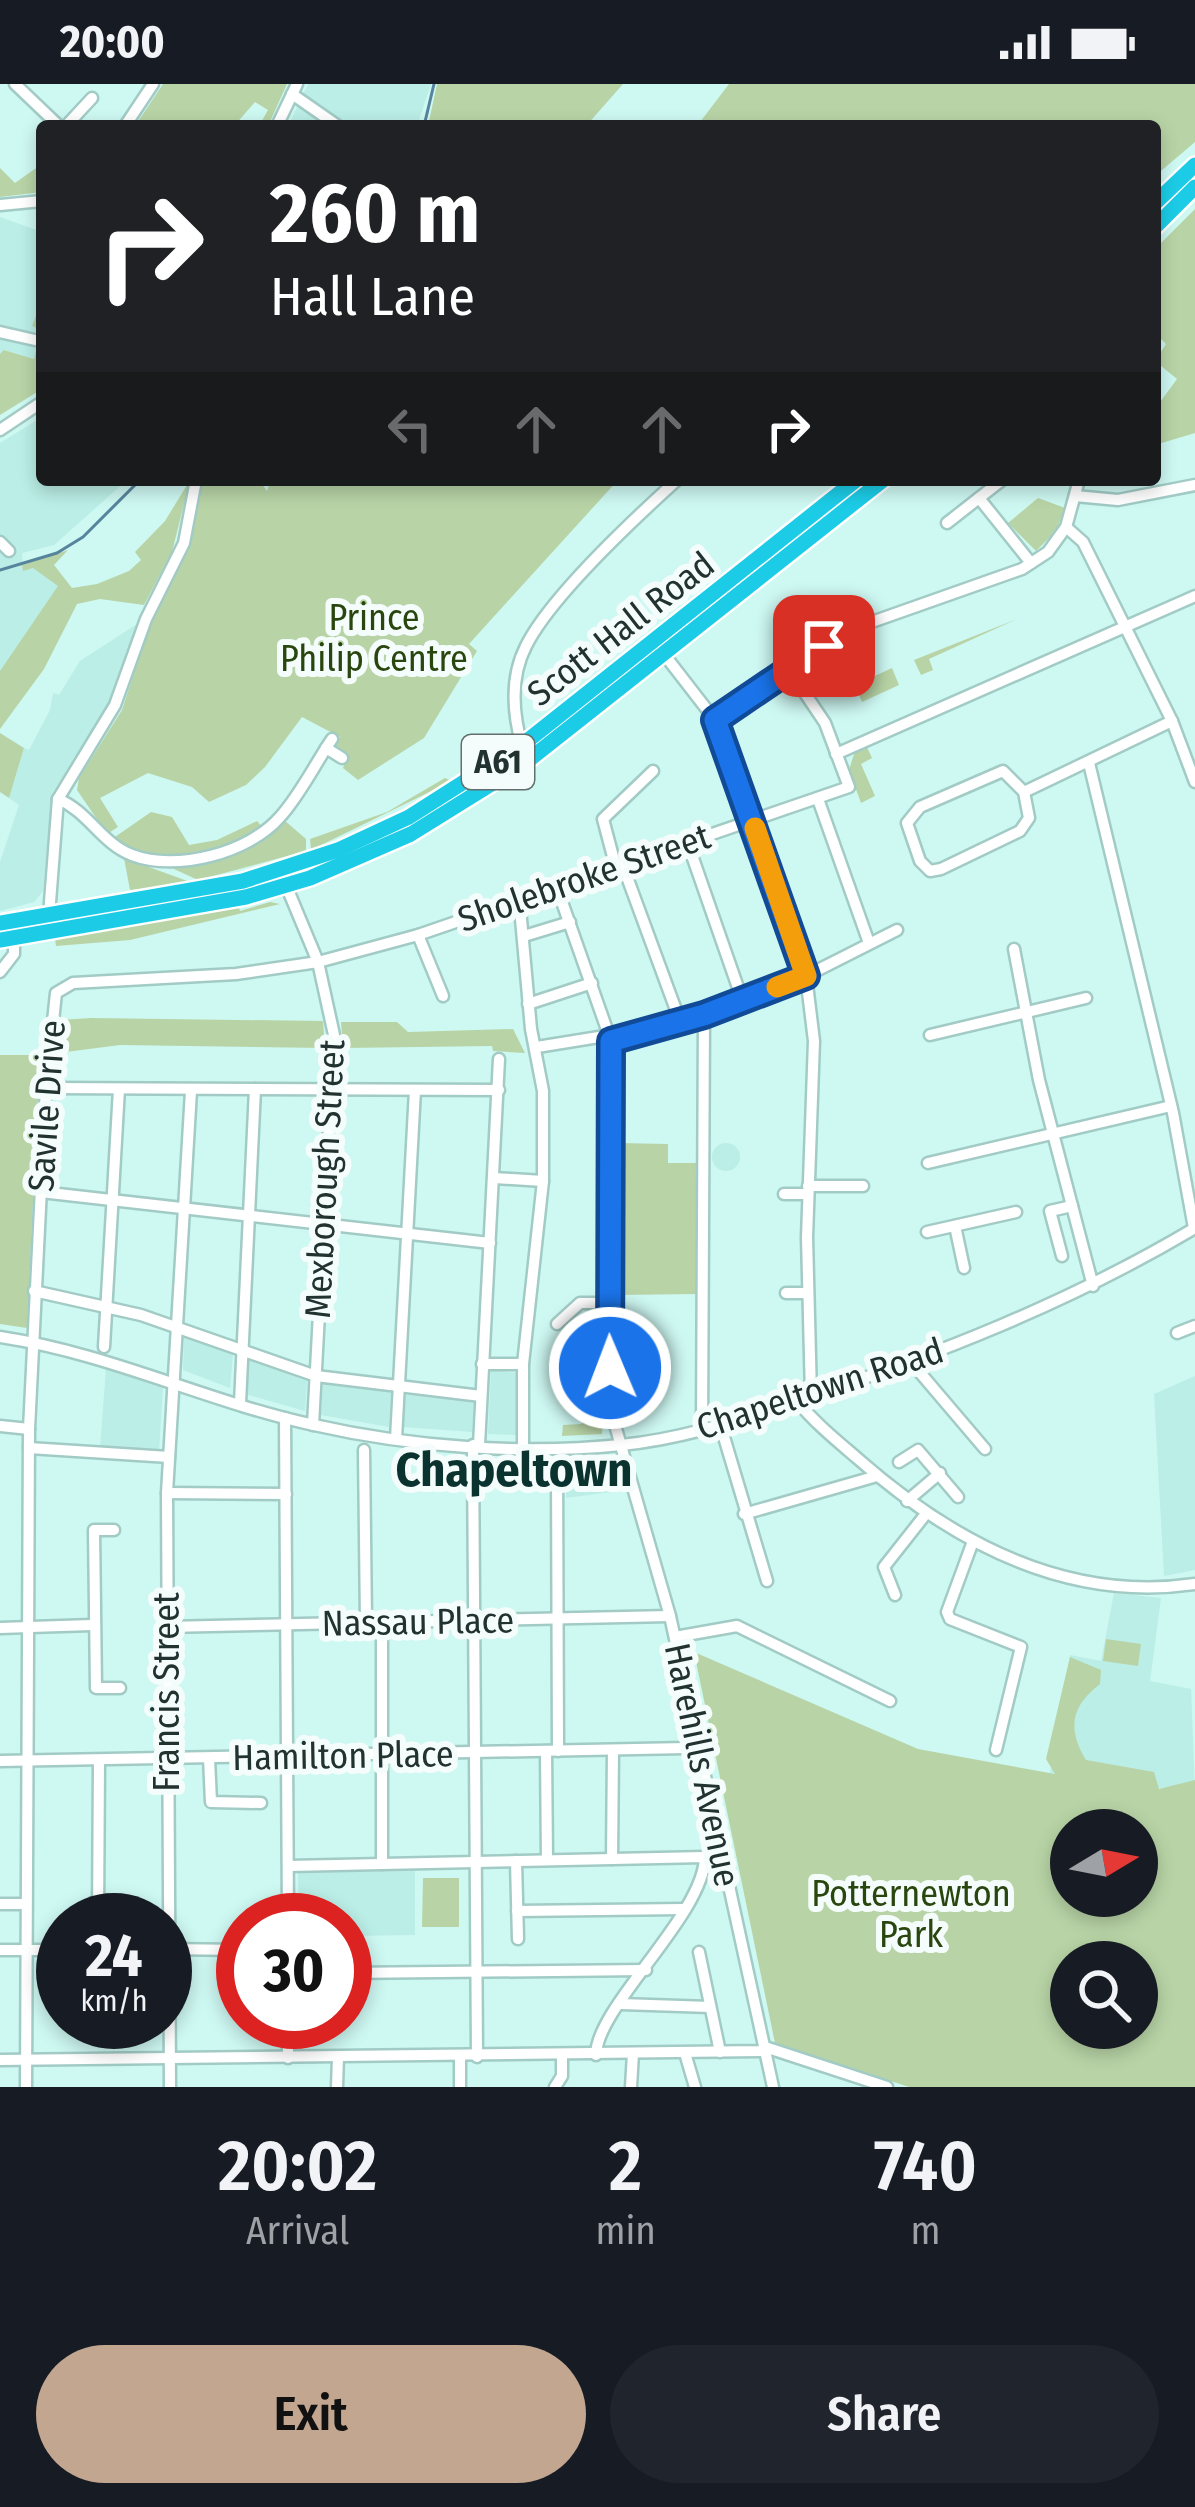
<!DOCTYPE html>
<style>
body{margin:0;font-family:"Fira Sans Condensed",sans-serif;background:#20242c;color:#f1f3f6;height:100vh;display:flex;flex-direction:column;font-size:45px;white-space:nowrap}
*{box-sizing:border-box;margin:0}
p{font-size:39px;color:#9ea1a6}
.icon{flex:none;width:66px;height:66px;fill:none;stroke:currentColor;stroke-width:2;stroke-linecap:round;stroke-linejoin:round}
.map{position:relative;height:2003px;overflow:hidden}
.side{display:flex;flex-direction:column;background:#171b24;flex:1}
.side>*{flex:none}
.guide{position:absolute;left:36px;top:36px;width:1125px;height:366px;border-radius:12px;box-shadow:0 6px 18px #0003;background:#202124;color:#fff;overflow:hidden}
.needle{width:78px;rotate:80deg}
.tools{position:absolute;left:1050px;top:1725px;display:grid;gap:24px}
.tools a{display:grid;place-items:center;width:108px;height:108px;border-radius:50%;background:#171b24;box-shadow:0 6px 18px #0003;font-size:60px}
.speed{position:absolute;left:36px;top:1809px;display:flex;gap:24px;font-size:60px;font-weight:700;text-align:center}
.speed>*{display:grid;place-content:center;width:156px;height:156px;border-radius:50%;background:#171b24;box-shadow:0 6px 18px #0003;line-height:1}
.speed small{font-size:30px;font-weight:400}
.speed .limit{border:18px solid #d22;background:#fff;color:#111}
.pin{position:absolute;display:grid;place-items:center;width:102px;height:102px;color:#fff;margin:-51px;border-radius:24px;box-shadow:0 6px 18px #0006}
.me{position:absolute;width:132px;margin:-66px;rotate:359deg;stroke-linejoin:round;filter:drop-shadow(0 0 9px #0008)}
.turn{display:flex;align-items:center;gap:42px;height:252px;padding:0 36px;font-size:54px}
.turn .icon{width:156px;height:156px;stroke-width:2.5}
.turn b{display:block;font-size:84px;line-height:102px}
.lanes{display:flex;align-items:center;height:114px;padding:0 36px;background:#0003;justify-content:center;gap:60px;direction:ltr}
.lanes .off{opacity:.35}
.eta{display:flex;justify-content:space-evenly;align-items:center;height:204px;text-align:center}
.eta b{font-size:72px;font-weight:600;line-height:84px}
.action{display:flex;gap:24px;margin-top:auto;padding:24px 36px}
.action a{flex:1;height:138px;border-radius:72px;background:#c2a68f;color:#111;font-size:48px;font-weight:600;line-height:138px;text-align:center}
.action a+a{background:#20242c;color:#f1f3f6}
.status{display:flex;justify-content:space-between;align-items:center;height:84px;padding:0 60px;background:#171b24;direction:ltr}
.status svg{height:33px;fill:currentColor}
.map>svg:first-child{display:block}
</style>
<div class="status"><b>20:00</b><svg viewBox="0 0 49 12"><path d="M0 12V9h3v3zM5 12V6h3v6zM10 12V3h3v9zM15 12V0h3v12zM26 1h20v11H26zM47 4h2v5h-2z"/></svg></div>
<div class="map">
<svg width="1195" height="2003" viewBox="0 0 1195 2003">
<rect width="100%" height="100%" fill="#cef8f2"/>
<g fill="#baeee6">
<path d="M 308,0 L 431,0 L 417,42 L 288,42 Z"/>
<path d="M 0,133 L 42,148 L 42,215 L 33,242 L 41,246 L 34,275 L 5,266 L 0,270 Z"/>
<path d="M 42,333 L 42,396 L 127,396 L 54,461 L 22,469 L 23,486 L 33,484 L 59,502 L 0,587 L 0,359 Z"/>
<path d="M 137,540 L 109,623 L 52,709 L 43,807 L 34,818 L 0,827 L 0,778 L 19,721 L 9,714 L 24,664 L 29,666 L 50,626 L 53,609 L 59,611 L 80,577 Z"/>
<circle cx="726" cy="1073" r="14"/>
<path d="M 184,1251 L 233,1270 L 230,1304 L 183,1286 Z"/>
<path d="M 247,1275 L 307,1297 L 305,1327 L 245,1310 Z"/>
<path d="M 106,1285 L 163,1304 L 159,1367 L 100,1364 Z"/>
<path d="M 491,1286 L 518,1289 L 520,1351 L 488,1350 Z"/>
<path d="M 1195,1292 L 1195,1486 L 1164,1492 L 1154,1310 Z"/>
<path d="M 323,1297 L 391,1307 L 389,1343 L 321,1331 Z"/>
<path d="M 406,1311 L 474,1316 L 472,1348 L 403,1343 Z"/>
<path d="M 612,1374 L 626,1406 L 566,1414 L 567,1376 Z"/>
<path d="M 1114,1509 L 1161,1514 L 1150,1597 L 1191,1605 L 1195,1709 L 1050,1689 L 1070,1571 L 1101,1577 Z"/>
<path d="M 415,1787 L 415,1851 L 345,1852 L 345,1836 L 299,1836 L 298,1788 Z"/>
</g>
<g fill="#b8d4a6" fill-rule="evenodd">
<path d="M 163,0 L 287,0 L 268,42 L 259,42 L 268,26 L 255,18 L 234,42 L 135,42 Z"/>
<path d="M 437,0 L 623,0 L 586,42 L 428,42 Z"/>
<path d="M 729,0 L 1195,0 L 1195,58 L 1155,92 L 1155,42 L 697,42 Z"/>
<path d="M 39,82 L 42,108 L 0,113 L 0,84 L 15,99 Z"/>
<path d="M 1195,125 L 1195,349 L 1155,361 L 1155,325 L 1177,295 L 1155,277 L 1166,260 L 1155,249 L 1155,165 Z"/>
<path d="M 42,215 L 42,305 L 0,331 L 0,270 L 4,266 L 34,275 L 41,246 L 32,242 Z"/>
<path d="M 190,396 L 172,468 L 144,521 L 100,515 L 77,520 L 44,585 L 0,645 L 0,587 L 58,502 L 33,484 L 23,487 L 22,481 L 68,466 L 54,481 L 72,504 L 97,500 L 129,487 L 141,476 L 135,468 L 165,437 Z"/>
<path d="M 201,396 L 259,396 L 267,407 L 271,396 L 618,396 L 469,560 L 477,567 L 424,654 L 358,696 L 343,684 L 347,674 L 334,661 L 340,653 L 302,633 L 265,683 L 246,701 L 209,718 L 192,703 L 148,689 L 100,714 L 118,743 L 107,750 L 77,706 L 79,694 L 122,626 L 150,540 L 193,447 Z"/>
<path d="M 1038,414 L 1065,424 L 1056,447 L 1036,467 L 1008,439 Z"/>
<path d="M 1017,535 L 929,575 L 933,586 L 921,591 L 914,576 Z"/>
<path d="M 892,584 L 899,601 L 862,618 L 855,601 Z"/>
<path d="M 0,649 L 24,664 L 9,714 L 0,708 Z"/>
<path d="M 866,661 L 872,674 L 861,680 L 875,712 L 861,719 L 849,686 L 855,667 Z"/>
<path d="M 445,694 L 452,697 L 311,766 L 310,755 L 387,728 Z"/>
<path d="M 151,728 L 172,733 L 189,761 L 217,756 L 257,737 L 263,744 C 217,772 158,785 112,755 Z"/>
<path d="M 284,736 L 306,755 L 306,767 L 198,796 L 163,780 L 193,778 Z"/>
<path d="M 124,774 L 193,799 L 130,806 Z"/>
<path d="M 270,818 L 280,820 L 130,856 L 56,862 L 55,855 L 238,820 L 240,827 Z"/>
<path d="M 91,934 L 323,937 L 325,964 L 120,961 L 58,969 L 60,936 Z"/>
<path d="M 341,938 L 397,938 L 408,948 L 513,945 L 525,969 L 493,967 L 492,962 L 343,964 Z"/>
<path d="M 0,971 L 40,971 L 27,1244 L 0,1240 Z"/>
<path d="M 618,1059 L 668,1060 L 668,1079 L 699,1079 L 697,1210 L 618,1211 Z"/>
<path d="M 596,1324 L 603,1329 L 602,1350 L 562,1352 L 563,1341 L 581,1340 Z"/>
<path d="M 1106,1555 L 1141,1560 L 1138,1582 L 1103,1577 Z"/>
<path d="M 694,1568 L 918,1665 L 1055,1690 L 1046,1675 L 1070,1573 L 1101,1586 L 1100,1600 C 1071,1622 1067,1645 1086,1676 L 1154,1688 L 1159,1705 L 1195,1696 L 1195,2003 L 909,2003 L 775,1959 ZM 1071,1746 L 1137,1746 L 1137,1812 L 1071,1812 ZM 1071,1878 L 1137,1878 L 1137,1944 L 1071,1944 Z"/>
<path d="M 423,1794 L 459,1794 L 459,1843 L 422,1843 Z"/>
</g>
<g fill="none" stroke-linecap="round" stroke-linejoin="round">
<g stroke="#57849d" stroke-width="3">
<path d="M 424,42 L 434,0"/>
<path d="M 0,486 L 57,469 L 83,453 L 140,396"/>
</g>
<g stroke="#a2cbc5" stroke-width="15">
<g id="minor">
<path d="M 15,0 L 59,42"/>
<path d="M 292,10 L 338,42"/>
<path d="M 66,42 L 92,14"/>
<path d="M 125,42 L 153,0"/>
<path d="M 277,42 L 297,0"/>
<path d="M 0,121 L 42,117"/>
<path d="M 0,248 L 35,256"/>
<path d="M 0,346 L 42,318"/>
<path d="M 1075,412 L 1118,416 L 1195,401"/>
<path d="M 979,414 L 1031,479"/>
<path d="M 947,439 L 1002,396"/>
<path d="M 1066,443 L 1083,458 L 1172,637 L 1195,698"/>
<path d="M 0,458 L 9,467"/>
<path d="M 660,565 L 715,636 L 806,892 L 814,957 L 807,1153 L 811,1312"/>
<path d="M 715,636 L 852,545 L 1022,485 L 1048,468 L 1066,443 L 1079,396"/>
<path d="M 522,662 C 513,630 510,593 526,562 C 551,512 634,435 677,396"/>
<path d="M 326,664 L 342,674"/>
<path d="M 836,670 L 1195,512"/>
<path d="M 1089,679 L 1173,1029 L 1194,1144"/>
<path d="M 1024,708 L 1003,687 L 920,723 L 907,739 L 920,777 L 930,787 L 941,785 L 1020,747 L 1029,734 L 1024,708 L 1172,637"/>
<path d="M 58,715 C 89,728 101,759 132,771 C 176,788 249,769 280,733 C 300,711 315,680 332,655"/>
<path d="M 818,715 L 869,859"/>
<path d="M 688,760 L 742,915"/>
<path d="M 623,782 L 680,937"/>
<path d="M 616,784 L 603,735 L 653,687"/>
<path d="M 283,794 L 318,878 L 334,951 L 313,1341"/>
<path d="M 556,801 L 611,957 L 613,1334 L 670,1532 L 773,2003"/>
<path d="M 519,813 L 531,945 L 543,1007 L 543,1097 L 523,1280 L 523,1363"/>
<path d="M 88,830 L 130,828"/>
<path d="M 48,844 L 58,715 L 115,621 L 146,535 L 184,459 L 196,396"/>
<path d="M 418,851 L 443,912"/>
<path d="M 524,852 L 570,838"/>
<path d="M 1014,865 L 1039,996 L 1093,1202"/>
<path d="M 0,888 L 14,870 L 14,835"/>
<path d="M 528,920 L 592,899"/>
<path d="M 930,951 L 1086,914"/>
<path d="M 611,957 L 704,931 L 806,892 L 897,846"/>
<path d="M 537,963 L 605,952"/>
<path d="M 46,1004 L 499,1006"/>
<path d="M 928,1079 L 1171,1022"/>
<path d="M 494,1094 L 543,1097"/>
<path d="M 808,1102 L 863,1102"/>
<path d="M 41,1108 L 490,1159"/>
<path d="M 784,1110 L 808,1110"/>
<path d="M 955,1142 L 964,1184"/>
<path d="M 927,1148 L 1016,1128"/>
<path d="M 1062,1172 L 1050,1127 L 1072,1122"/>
<path d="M 34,1207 L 141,1231 L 316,1292 L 481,1312"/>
<path d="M 786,1209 L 806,1209"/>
<path d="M 557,1240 L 580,1219 L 609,1219"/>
<path d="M 1177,1249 L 1195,1242"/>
<path d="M 0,1253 C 112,1270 207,1318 314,1341 C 411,1363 522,1371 621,1361 C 683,1355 738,1336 797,1317 C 936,1271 1069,1219 1195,1144"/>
<path d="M 104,1263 L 119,1005"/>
<path d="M 911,1278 L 985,1365"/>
<path d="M 482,1280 L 523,1280"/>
<path d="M 797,1317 C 814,1338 836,1356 857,1374 C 951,1457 1065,1519 1195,1500"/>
<path d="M 240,1319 L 255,1005"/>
<path d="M 285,1334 L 288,1836"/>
<path d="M 0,1342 L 29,1345"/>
<path d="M 721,1343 L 767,1497"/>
<path d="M 702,1347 L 704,931"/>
<path d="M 396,1355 L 415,1006"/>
<path d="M 473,1361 L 477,1973"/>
<path d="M 479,1361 L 499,975"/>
<path d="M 29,1364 L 169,1373"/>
<path d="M 364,1366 L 366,1539"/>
<path d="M 899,1378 L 918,1366 L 958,1413"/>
<path d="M 557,1381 L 558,1667"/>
<path d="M 167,1409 L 286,1410"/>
<path d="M 907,1417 L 940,1389"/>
<path d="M 744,1430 L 877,1392"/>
<path d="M 114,1446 L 94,1446 L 96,1604 L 120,1604"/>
<path d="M 972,1460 L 947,1528 L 950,1535 L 1021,1563 L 996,1666"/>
<path d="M 895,1511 L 884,1483 L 925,1431"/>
<path d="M 382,1539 L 382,1780"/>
<path d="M 166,1543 L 670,1532"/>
<path d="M 0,1544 L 92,1541"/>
<path d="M 675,1553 L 737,1542 L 890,1617"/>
<path d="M 546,1667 L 547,1776"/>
<path d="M 209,1674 L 211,1718 L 261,1719"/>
<path d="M 0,1677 L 687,1664"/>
<path d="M 612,1775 L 613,1666"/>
<path d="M 516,1777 L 518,1855"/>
<path d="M 289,1782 L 705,1773 C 704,1831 596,1923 596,1971"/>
<path d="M 0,1820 L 26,1820"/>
<path d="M 517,1827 L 683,1825"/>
<path d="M 98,1836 L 99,1677"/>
<path d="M 165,1865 L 243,1866"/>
<path d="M 0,1866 L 63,1866"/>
<path d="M 699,1868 L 720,1968"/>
<path d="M 345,1889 L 646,1886"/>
<path d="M 621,1920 L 710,1923"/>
<path d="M 288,1938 L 288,1974"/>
<path d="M 685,1969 L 695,2003"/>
<path d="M 0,1976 L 761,1967 L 765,1963 L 887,2003"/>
<path d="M 26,2003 L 29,1345 L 46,1004 L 56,909 L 73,899 L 236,890 L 318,878 L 418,851 L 849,703 L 825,639 L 788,584"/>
<path d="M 170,2003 L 167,1409 L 191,1007"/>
<path d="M 337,2003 L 338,1973"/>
<path d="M 460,2003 L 460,1973"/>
<path d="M 555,2003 L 562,1992 L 562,1971"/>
<path d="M 631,2003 L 633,1969"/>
</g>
</g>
<g stroke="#fff" stroke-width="20">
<g id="highway">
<path d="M 1155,119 L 1195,81"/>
<path d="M 1155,143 L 1195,103"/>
<path d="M 0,839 L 243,797 L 338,766 L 409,733 L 522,661 L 856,396"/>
<path d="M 0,856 L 246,813 L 310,794 L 411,750 L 525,679 L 883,396"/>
</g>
</g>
<use href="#minor" stroke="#fff" stroke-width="10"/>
<use href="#highway" stroke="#1ccce7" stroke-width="15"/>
</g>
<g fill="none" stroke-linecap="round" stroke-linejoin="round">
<g stroke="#114b97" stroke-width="30">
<path id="route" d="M 610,1284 L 611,957 L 704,931 L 806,892 L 715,636 L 824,562"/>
</g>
<use href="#route" stroke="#1a73e8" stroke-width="21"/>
<path stroke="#f59e0b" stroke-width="21" d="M 755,744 L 806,892 L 777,903"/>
</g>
<g text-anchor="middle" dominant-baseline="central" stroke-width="12" stroke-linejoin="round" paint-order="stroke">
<rect fill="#f5fdfc" stroke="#616f6d" stroke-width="3" x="462" y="651" width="72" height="54" rx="9"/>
<g font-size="33" font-weight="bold" fill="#213230">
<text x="498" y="678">A61</text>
</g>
<g font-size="36" fill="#29460e" stroke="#f5fdfc">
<text x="374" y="534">Prince<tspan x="374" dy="41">Philip Centre</tspan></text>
<text x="911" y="1810">Potternewton<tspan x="911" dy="41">Park</tspan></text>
</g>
<g font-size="36" fill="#213230" stroke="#f5fdfc">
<text transform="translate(621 545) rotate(-38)">Scott Hall Road</text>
<text transform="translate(584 794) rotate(-19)">Sholebroke Street</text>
<text transform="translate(47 1022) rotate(-86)">Savile Drive</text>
<text transform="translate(325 1095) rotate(-87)">Mexborough Street</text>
<text transform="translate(820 1305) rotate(-18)">Chapeltown Road</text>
<text transform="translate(418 1538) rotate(-1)">Nassau Place</text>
<text transform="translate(167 1608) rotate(-90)">Francis Street</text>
<text transform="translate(343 1672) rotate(-1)">Hamilton Place</text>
<text transform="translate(702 1681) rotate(78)">Harehills Avenue</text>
</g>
<g font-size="48" font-weight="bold" fill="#0a322e" stroke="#f5fdfc">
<text x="514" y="1386">Chapeltown</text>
</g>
</g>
</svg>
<div class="tools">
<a><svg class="needle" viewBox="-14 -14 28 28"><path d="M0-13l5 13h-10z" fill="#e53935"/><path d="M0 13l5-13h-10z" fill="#9ea1a6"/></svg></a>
<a><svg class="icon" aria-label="search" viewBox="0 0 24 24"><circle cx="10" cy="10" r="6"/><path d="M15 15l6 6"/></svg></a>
</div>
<div class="speed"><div>24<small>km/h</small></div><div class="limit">30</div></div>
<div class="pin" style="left:824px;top:562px;background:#d93025"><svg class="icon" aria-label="arrive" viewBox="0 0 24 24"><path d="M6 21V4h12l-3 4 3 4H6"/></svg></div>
<svg class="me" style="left:610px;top:1284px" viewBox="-20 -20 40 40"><circle r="17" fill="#1a73e8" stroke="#fff" stroke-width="3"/><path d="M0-11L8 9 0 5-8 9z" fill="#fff"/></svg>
<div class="guide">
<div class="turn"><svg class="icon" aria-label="right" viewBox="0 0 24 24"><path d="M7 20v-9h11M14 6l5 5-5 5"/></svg><div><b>260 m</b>Hall Lane</div></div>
<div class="lanes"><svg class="icon off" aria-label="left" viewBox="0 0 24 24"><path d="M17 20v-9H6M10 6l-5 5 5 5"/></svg><svg class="icon off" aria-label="ahead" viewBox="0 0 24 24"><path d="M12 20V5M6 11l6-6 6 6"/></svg><svg class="icon off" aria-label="ahead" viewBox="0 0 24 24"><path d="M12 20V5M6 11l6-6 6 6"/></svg><svg class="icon" aria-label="right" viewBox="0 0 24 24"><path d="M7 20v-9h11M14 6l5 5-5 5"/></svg></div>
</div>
</div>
<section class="side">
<div class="eta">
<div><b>20:02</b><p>Arrival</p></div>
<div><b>2</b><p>min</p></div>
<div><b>740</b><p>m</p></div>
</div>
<div class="action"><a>Exit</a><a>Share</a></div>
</section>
